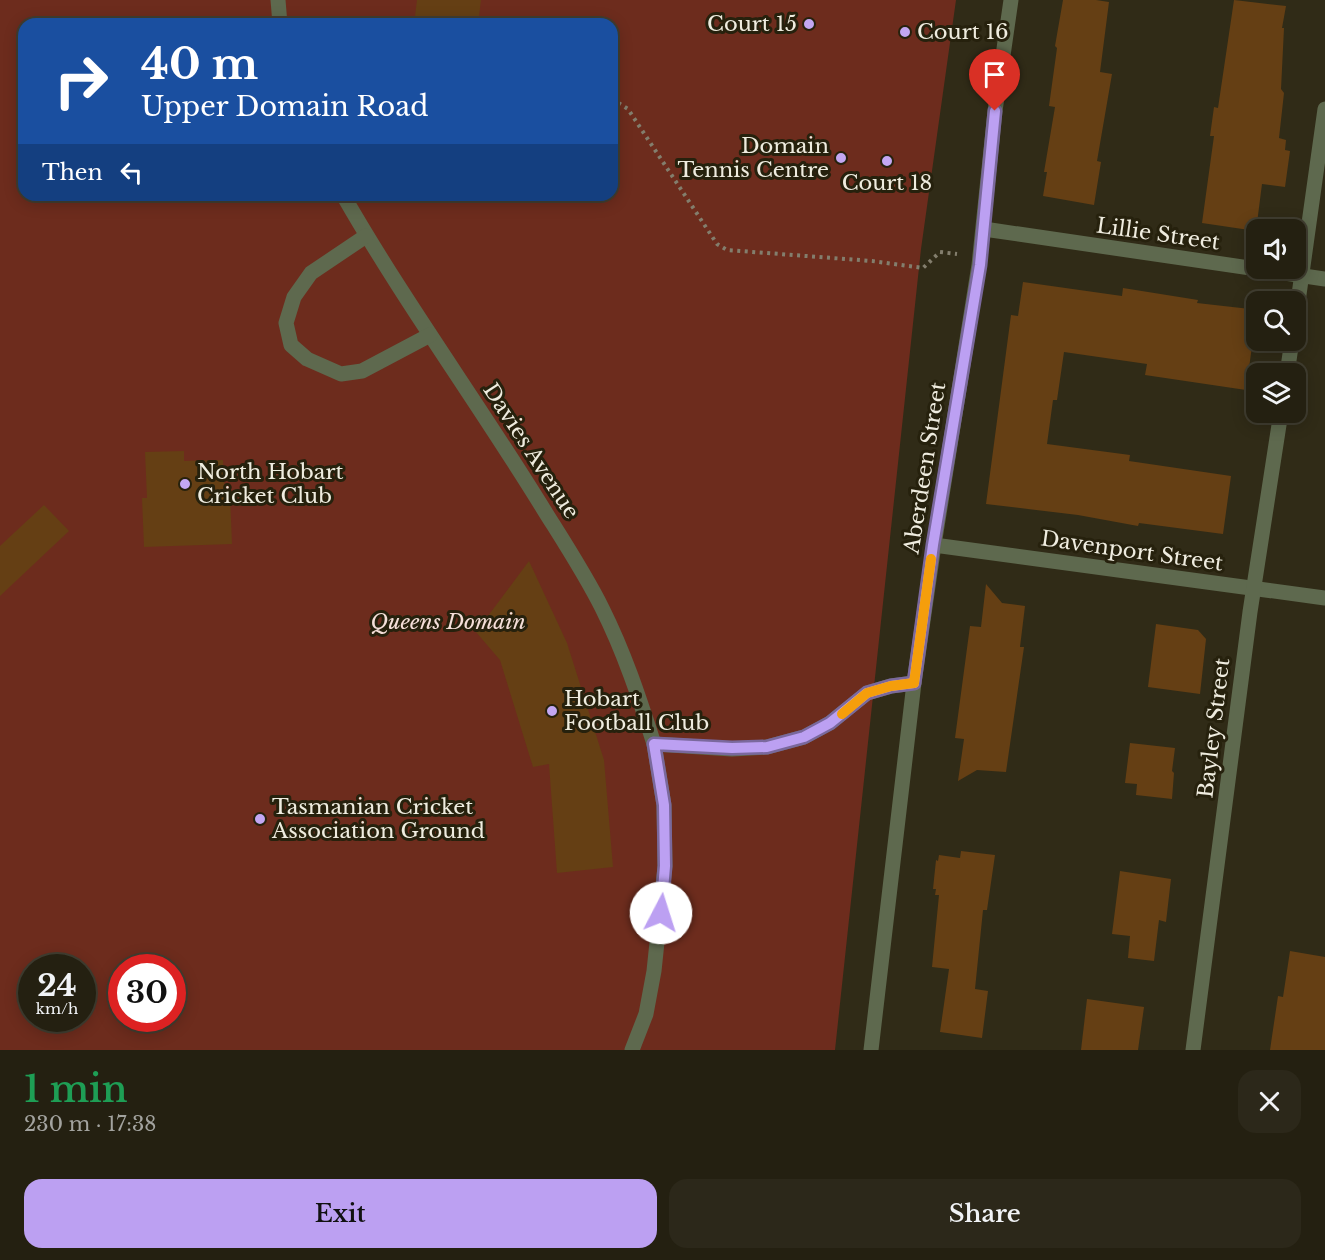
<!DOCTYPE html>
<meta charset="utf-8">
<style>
body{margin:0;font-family:"Libre Baskerville",serif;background:#2c281a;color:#f1f3f6;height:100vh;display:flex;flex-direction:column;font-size:22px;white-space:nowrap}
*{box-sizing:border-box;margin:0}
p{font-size:20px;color:#a3a39f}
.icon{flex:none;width:33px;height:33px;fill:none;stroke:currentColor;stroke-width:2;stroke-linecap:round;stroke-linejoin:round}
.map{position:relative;height:1050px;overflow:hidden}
.panel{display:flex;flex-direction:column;background:#242011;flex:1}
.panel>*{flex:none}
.banner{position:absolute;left:18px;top:18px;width:600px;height:183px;border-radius:18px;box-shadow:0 3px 15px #0003,0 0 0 2px #413e31;background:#1a4fa0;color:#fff;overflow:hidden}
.fabs{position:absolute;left:1246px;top:219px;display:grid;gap:12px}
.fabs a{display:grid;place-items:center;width:60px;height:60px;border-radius:12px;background:#242011;box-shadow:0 3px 15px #0003,0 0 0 2px #413e31;font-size:30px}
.speed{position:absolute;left:18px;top:954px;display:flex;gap:12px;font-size:30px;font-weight:700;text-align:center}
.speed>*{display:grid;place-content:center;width:78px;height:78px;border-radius:50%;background:#242011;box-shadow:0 3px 15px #0003,0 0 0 2px #413e31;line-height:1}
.speed small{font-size:15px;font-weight:400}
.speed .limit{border:9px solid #d22;background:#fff;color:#111}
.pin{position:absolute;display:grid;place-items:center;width:51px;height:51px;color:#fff;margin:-62px -26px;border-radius:50% 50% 50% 0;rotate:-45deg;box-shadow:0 0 6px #0007}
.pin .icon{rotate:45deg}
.me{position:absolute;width:66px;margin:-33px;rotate:5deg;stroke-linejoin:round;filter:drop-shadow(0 0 4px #0008)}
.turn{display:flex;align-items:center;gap:21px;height:126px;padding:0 24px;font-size:27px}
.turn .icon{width:78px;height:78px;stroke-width:2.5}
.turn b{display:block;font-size:42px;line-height:51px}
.then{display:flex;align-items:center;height:57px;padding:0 24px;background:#0003;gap:12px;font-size:22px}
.round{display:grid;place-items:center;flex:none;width:63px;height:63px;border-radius:18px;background:#2c281a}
.head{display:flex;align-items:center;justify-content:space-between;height:102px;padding:0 24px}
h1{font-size:36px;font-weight:600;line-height:45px;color:#1e9e55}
.primary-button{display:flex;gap:12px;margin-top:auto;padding:12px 24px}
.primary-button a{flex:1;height:69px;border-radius:18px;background:#bca0f2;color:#111;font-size:24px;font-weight:600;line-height:69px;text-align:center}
.primary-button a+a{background:#2c281a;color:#f1f3f6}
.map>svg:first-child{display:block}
</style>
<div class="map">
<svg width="1325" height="1050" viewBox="0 0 1325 1050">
<rect width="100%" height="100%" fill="#302b17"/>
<path fill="#6d2c1d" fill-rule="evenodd" d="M 0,0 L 956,0 L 921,249 L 835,1050 L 0,1050 ZM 24,24 L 612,24 L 612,195 L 24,195 ZM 32,968 L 82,968 L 82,1018 L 32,1018 ZM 122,968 L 172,968 L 172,1018 L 122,1018 Z"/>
<g fill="#653f14">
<path d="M 417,0 L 481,0 L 478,24 L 414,24 Z"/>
<path d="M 1063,0 L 1096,0 L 1109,2 L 1100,72 L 1112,74 L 1097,161 L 1101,162 L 1094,205 L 1043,196 L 1047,172 L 1044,172 L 1055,107 L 1049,106 L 1057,48 L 1055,46 Z"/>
<path d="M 1234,0 L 1286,6 L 1282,28 L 1284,28 L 1281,89 L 1284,93 L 1279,138 L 1286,140 L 1285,150 L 1290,151 L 1285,187 L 1262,184 L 1256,231 L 1202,223 L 1214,136 L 1210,136 L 1214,107 L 1218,108 Z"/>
<path d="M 1023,282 L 1122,296 L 1123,288 L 1198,300 L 1197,303 L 1250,309 L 1256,317 L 1246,390 L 1145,375 L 1147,364 L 1064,352 L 1057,400 L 1053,400 L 1047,444 L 1130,455 L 1129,461 L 1231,476 L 1223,534 L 1139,523 L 1138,526 L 1078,515 L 986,504 L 1011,315 L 1018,316 Z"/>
<path d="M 184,451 L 184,461 L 223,460 L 225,495 L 230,495 L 232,544 L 144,547 L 142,498 L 147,498 L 145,452 Z"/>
<path d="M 44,505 L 69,531 L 0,596 L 0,546 Z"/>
<path d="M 529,561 L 567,643 L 604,760 L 613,867 L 557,873 L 549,764 L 533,767 L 500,660 L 476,632 Z"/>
<path d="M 986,584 L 1002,603 L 1025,606 L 1020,647 L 1024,647 L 1006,772 L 977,770 L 958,781 L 964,739 L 955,738 L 970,626 L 981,627 Z"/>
<path d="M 1156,624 L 1198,630 L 1206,639 L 1200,694 L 1148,687 Z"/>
<path d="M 1130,743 L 1175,748 L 1172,771 L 1174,773 L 1172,799 L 1136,795 L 1137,784 L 1125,783 Z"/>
<path d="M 961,851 L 995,855 L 987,910 L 983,910 L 975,989 L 988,991 L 982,1038 L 940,1032 L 949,969 L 932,967 L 939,895 L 935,895 L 936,889 L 933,889 L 936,860 L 938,861 L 939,855 L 960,858 Z"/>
<path d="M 1120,871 L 1171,879 L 1166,922 L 1159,920 L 1154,961 L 1128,958 L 1130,936 L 1112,934 Z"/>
<path d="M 1290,951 L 1325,957 L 1325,1050 L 1270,1050 L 1278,996 L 1283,997 Z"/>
<path d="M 1087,999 L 1144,1007 L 1138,1050 L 1081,1050 Z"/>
</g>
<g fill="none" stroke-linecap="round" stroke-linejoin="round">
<path stroke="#837e6d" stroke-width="4" stroke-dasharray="3 4.5" stroke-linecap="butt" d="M 612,99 L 628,109 L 717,244 L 727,250 L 872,261 L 923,268 L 940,252 L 957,254"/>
<g stroke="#5e694e" stroke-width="15">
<path d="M 278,0 L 280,24"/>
<path d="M 343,195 C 405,303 479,404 544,510 C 564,542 585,574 602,608 C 624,652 639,697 654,744"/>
<path d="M 984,229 L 1325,279"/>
<path d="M 366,236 L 311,273 L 294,297 L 286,323 L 291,345 L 307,359 L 341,374 L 362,371 L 430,335"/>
<path d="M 1296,316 L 1325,109"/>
<path d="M 1287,374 L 1292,340"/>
<path d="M 934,545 L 1325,598"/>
<path d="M 632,1050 L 646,1014 L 654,971 L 665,866 L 664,805 L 654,744 L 732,749 L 767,747 L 804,737 L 830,723 L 867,693 L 891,686 L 914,683"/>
<path d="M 871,1050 L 914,683 L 934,545 L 979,265 L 995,111 L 1011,0"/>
<path d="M 1193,1050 L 1250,612 L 1281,412"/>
</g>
</g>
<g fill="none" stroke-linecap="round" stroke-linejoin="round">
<g stroke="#7a689d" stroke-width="15">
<path id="route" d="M 661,913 L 665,866 L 664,805 L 654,744 L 732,748 L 767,747 L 804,737 L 830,723 L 867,693 L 891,686 L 914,683 L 933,545 L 980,265 L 995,111"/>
</g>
<use href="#route" stroke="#bca0f2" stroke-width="10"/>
<path stroke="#f59e0b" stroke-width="10" d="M 842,714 L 867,693 L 891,686 L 914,683 L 931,559"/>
</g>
<g fill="#c3a7f2" stroke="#26210d" stroke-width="2">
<circle cx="809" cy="24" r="6"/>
<circle cx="905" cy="32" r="6"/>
<circle cx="841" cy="158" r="6"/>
<circle cx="887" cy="161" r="6"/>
<circle cx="185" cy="484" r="6"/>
<circle cx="552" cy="711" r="6"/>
<circle cx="260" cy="819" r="6"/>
</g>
<g text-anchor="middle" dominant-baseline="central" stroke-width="6" stroke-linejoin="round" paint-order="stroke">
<g font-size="21" fill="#efecdf" stroke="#26210d" text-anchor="start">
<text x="797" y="24" text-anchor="end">Court 15</text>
<text x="917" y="32">Court 16</text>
<text x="829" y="146" text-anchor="end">Domain<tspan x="829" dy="24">Tennis Centre</tspan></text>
<text x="887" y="183" text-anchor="middle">Court 18</text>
<text x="197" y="472">North Hobart<tspan x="197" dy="24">Cricket Club</tspan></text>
<text x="564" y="699">Hobart<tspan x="564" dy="24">Football Club</tspan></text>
<text x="272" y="807">Tasmanian Cricket<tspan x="272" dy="24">Association Ground</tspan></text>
</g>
<g font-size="21" fill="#efecdf" stroke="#26210d">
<text transform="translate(1158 234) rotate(8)">Lillie Street</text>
<text transform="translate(531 451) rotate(57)">Davies Avenue</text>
<text transform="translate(925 468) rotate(-81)">Aberdeen Street</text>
<text transform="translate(1132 551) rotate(8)">Davenport Street</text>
<text transform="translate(1214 728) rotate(-83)">Bayley Street</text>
</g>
<g font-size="21" font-style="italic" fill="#f5dfd9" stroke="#26210d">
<text x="448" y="622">Queens Domain</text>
</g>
</g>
</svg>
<div class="fabs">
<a><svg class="icon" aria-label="sound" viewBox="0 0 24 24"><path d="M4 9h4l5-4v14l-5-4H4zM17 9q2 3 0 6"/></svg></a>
<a><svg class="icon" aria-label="search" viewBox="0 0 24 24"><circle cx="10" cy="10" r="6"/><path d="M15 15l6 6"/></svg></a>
<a><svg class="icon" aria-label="layers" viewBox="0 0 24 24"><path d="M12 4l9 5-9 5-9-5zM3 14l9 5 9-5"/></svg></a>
</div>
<div class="speed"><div>24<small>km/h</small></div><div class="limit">30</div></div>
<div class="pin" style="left:995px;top:111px;background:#d93025"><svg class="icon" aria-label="arrive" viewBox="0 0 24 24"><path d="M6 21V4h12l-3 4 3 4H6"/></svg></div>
<svg class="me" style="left:661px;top:913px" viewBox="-20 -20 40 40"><circle r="19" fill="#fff"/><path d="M0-13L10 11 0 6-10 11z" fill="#bca0f2"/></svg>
<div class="banner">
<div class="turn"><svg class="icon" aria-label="right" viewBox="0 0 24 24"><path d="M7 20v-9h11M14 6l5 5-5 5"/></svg><div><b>40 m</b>Upper Domain Road</div></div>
<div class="then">Then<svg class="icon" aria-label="left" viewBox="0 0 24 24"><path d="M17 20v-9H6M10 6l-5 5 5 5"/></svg></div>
</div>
</div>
<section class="panel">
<div class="head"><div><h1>1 min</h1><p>230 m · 17:38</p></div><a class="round"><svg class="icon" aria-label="close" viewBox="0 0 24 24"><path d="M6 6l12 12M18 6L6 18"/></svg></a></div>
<div class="primary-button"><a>Exit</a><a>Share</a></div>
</section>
